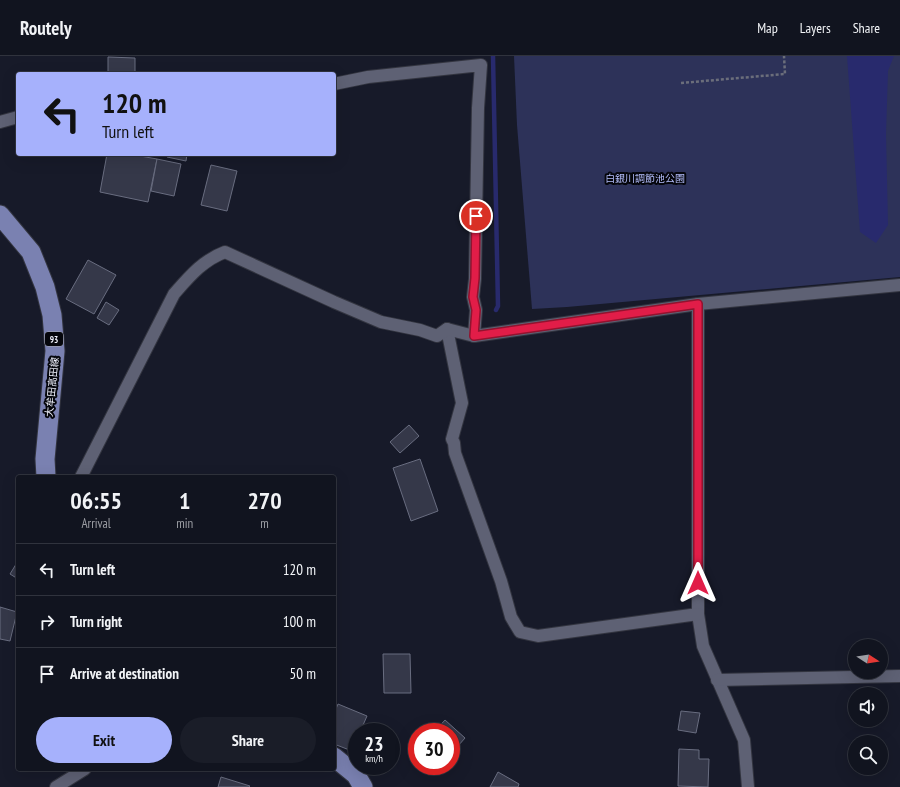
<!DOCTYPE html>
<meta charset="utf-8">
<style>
body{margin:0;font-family:"PT Sans Narrow","Noto Sans JP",sans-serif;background:#1a1d28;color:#f1f3f6;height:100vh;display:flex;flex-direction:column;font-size:15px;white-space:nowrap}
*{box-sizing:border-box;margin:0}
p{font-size:13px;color:#9c9ea4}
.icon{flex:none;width:22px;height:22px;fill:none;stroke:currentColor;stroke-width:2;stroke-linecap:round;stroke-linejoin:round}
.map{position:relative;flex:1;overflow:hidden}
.drawer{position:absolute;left:16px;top:419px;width:320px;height:296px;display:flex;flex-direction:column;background:#11141f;border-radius:4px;box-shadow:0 4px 16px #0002,0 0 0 1px #30333d}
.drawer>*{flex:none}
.top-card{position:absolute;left:16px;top:16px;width:320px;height:84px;border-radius:4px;box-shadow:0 4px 16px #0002,0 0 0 1px #30333d;background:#a6b1fc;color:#111;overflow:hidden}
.needle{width:26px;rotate:102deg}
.fabs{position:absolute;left:848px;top:583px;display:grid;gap:8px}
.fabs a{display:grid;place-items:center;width:40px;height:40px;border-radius:50%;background:#11141f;box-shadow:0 4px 16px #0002,0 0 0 1px #30333d;font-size:20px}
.speed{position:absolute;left:348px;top:667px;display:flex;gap:8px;font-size:20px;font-weight:700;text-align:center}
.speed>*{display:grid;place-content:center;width:52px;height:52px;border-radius:50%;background:#11141f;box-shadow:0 4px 16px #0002,0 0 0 1px #30333d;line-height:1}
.speed small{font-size:10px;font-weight:400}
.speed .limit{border:6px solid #d22;background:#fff;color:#111}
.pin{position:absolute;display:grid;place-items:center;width:34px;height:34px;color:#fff;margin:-17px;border:2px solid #fff;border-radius:50%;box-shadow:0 1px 4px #0007}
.me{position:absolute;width:44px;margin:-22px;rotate:0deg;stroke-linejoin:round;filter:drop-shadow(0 0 3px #0008)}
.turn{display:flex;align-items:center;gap:14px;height:84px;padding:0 20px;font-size:18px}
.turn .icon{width:52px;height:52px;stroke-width:2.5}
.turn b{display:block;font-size:28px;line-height:34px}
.eta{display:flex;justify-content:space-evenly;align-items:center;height:68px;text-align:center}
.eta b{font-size:24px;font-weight:700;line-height:28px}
.action{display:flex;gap:8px;margin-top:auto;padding:8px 20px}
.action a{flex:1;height:46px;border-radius:24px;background:#a6b1fc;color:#111;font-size:16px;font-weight:700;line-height:46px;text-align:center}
.action a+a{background:#1a1d28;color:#f1f3f6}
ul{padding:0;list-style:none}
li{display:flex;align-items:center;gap:12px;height:52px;padding:0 20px;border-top:1px solid #30333d}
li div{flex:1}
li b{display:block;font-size:15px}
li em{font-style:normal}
header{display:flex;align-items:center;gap:24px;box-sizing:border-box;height:56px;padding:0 20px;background:#11141f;border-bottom:1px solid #30333d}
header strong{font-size:19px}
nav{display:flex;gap:22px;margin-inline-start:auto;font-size:14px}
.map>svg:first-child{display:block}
</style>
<header>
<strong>Routely</strong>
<nav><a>Map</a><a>Layers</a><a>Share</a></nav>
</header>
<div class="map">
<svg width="900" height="731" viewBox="0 0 900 731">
<rect width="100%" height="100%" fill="#171a29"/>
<path fill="#2d3259" d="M 514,0 L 900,0 L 900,221 L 567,251 L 532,253 L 517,69 Z"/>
<path fill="#282a6d" d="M 847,0 L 894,0 L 888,15 L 886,78 L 888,169 L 876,187 L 860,176 Z"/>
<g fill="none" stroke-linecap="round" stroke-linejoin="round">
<path stroke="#282a6d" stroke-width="4.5" d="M 493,0 L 498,250 L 496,254"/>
</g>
<g fill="#353849" stroke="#696d80">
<path d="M 108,1 L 135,2 L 135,18 L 108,18 Z"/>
<path d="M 107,98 L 129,98 L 157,103 L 148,146 L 100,136 Z"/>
<path d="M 168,98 L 187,98 L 186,105 L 167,101 Z"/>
<path d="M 157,103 L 181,108 L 174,140 L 151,135 Z"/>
<path d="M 211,109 L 237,115 L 227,155 L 201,149 Z"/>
<path d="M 88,204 L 116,219 L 94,258 L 66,243 Z"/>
<path d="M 106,246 L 119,254 L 109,269 L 97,262 Z"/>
<path d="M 409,369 L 419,380 L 400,397 L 390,386 Z"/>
<path d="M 420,403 L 438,455 L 411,465 L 393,412 Z"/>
<path d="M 18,505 L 18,523 L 10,518 Z"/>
<path d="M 0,551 L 17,556 L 10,585 L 0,583 Z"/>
<path d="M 383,598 L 410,598 L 411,637 L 384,637 Z"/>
<path d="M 338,648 L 367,660 L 360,676 L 357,676 L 357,682 L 352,695 L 334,688 L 334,658 Z"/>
<path d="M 681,655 L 700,657 L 696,677 L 678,674 Z"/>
<path d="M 445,664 L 465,682 L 451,698 L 451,676 L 434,676 Z"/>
<path d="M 679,693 L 699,694 L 699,703 L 709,703 L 708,731 L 678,730 Z"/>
<path d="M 498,716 L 519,728 L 518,731 L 490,731 Z"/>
<path d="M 221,721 L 250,730 L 249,731 L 218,731 Z"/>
</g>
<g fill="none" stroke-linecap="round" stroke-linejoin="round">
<g stroke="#333540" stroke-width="14">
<g id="minor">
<path d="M 334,28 L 368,21 L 481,9 L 478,52 L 475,223 L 473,241 L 476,254 L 474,280"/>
<path d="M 0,66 L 18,61"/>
<path d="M 698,248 L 698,558 L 703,590 L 744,684 L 748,731"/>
<path d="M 447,273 L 462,347 L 452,383 L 454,387 L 455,397 L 501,525 L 511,561 L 520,576 L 538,580 L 698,558"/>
<path d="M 81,421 L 174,238 C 189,221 203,204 225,196 L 334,246 L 381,266 L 420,274 L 437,280 L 447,273 L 474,280 L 698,248 L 900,229"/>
<path d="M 717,624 L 900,620"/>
<path d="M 56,731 L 85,713"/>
</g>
</g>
<g stroke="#333540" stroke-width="21">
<g id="primary">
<path d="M 0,159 L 31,196 L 45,231 L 52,259 L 55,295 L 45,403 L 46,421"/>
<path d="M 334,701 L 356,719 L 363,731"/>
</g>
</g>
<path stroke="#6b6e7b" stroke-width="2.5" stroke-dasharray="3 2" stroke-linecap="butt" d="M 681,27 L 785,18 L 784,0"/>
<use href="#minor" stroke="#5e6174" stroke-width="12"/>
<use href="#primary" stroke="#7a81b1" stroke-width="19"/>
</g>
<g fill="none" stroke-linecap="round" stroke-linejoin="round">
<g stroke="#92132f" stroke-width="10">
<path id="route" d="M 476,160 L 475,222 L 473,241 L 476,254 L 474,280 L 698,248 L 698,527"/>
</g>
<use href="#route" stroke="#e11d48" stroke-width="7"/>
</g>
<g text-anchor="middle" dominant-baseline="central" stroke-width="4" stroke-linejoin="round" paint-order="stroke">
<rect fill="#05060c" stroke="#aaacb5" stroke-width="1" x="45" y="276" width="18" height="14" rx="3"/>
<g font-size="9" font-weight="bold" fill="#f1f3fe">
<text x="54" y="283">93</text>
</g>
<g font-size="10" fill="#b4befb" stroke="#05060c">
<text x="645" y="122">白銀川調節池公園</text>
</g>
<g font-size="10" fill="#f1f3fe" stroke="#05060c">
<text transform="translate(52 331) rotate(-84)">大牟田高田線</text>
</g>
</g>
</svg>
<div class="fabs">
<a><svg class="needle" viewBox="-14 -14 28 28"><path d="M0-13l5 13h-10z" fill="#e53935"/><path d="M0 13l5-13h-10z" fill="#9c9ea4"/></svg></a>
<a><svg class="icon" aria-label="sound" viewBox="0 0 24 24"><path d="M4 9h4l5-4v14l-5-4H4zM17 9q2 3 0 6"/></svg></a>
<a><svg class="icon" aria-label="search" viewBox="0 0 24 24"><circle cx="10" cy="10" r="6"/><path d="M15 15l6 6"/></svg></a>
</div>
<div class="speed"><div>23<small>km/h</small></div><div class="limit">30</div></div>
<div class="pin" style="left:476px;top:160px;background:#d93025"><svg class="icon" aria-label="arrive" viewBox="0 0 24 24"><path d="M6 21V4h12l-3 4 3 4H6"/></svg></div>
<svg class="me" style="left:698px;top:527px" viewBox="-20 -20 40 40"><path d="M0-17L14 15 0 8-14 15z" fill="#e11d48" stroke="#fff" stroke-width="4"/></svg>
<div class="top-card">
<div class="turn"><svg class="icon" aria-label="left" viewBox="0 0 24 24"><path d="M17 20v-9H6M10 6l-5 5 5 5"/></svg><div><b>120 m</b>Turn left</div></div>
</div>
<section class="drawer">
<div class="eta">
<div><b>06:55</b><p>Arrival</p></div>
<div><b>1</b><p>min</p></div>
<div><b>270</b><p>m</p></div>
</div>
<ul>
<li><svg class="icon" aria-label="left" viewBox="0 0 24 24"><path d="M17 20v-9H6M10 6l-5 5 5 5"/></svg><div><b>Turn left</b></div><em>120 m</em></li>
<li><svg class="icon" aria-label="right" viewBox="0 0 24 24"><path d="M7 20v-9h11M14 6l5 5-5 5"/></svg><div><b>Turn right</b></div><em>100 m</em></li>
<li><svg class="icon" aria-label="arrive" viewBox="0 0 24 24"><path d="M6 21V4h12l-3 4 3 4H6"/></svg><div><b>Arrive at destination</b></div><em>50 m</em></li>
</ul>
<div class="action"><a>Exit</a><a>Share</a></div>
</section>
</div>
